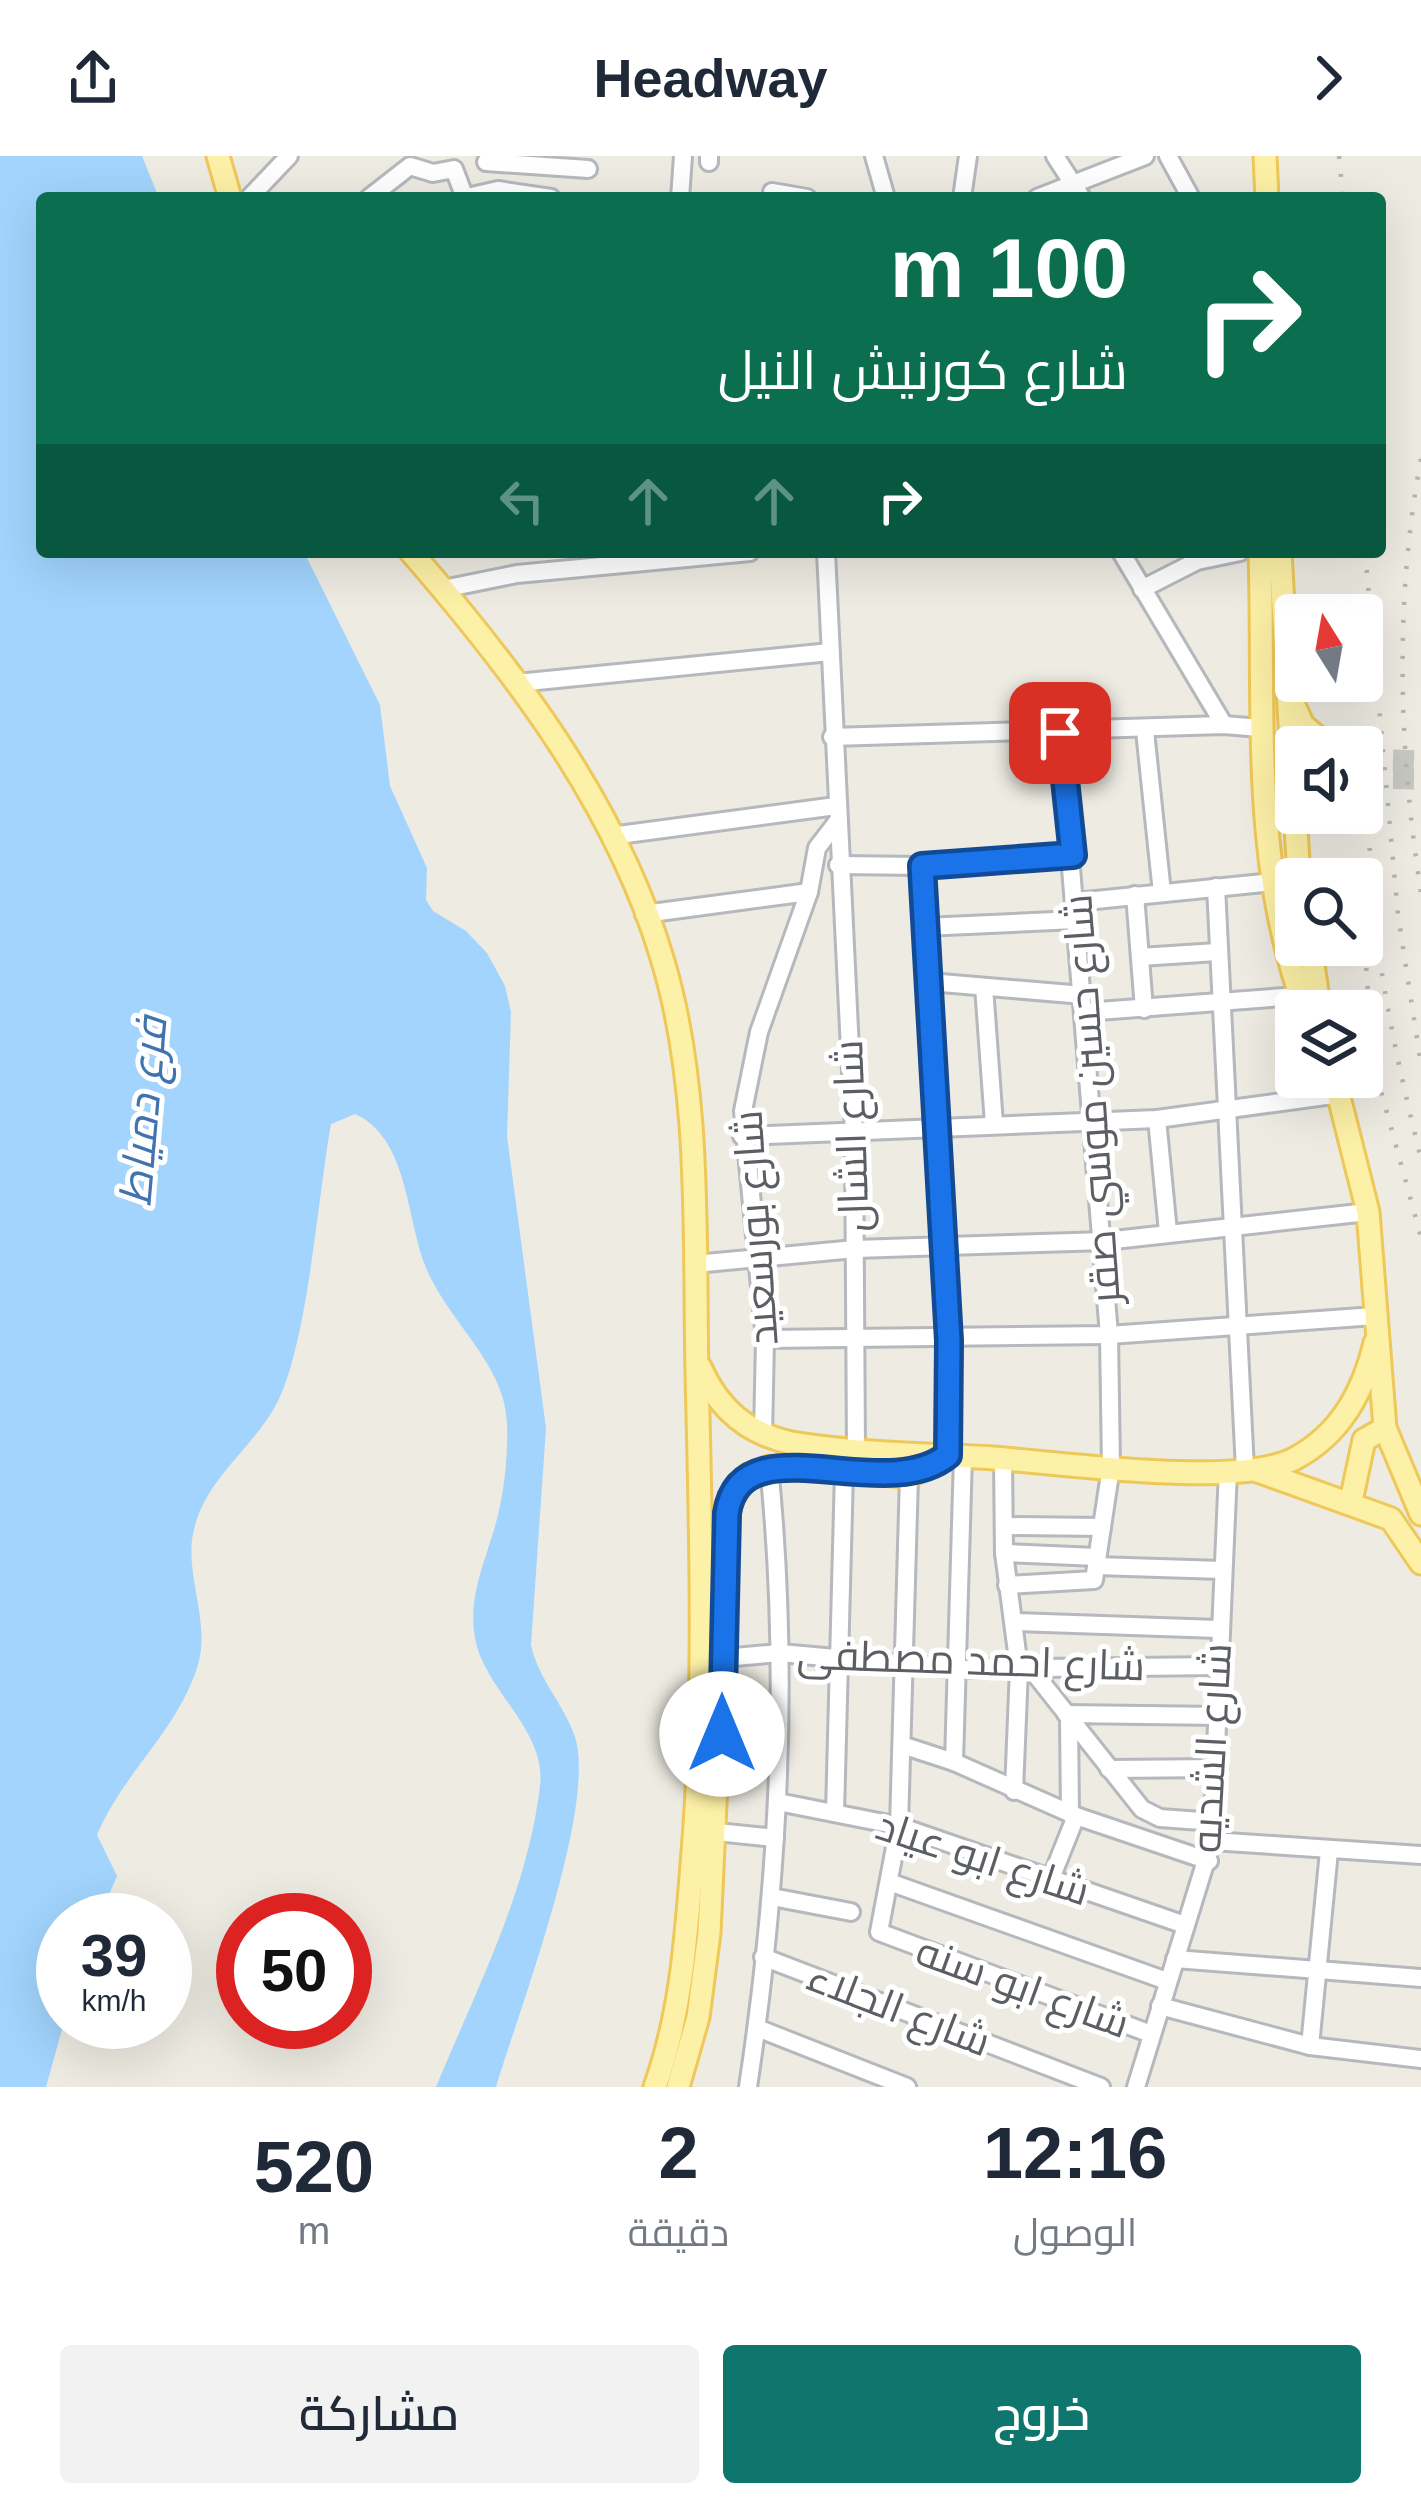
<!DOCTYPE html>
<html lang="ar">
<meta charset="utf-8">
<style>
body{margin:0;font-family:Arial,Cairo,sans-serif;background:#f2f2f3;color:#1f2937;direction:rtl;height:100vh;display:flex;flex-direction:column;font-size:45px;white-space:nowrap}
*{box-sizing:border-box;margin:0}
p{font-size:39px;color:#747a83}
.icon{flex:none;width:66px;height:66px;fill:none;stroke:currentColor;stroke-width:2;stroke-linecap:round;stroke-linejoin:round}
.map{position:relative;height:1931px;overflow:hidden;direction:ltr}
.panel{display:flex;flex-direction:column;background:#fff;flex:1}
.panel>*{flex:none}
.top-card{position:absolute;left:36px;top:36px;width:1350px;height:366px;border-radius:12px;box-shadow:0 12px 48px #0002;direction:rtl;background:#0b6e4f;color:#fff;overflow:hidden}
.needle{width:78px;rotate:349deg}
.tools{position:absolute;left:1275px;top:438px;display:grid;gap:24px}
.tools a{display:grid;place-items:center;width:108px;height:108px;border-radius:12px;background:#fff;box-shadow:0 12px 48px #0002;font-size:60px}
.speed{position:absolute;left:36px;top:1737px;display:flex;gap:24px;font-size:60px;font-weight:700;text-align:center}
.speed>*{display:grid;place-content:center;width:156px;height:156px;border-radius:50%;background:#fff;box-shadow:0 12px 48px #0002;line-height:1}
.speed small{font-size:30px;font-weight:400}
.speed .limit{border:18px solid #d22;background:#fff;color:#111}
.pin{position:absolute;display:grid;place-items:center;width:102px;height:102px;color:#fff;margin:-51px;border-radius:24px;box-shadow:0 6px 18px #0006}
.me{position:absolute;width:132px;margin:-66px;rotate:0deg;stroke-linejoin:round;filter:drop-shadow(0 0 9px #0008)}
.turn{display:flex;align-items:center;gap:42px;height:252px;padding:0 60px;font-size:54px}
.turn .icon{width:156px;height:156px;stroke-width:2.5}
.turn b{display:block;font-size:84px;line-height:102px}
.lanes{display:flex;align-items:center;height:114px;padding:0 60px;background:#0003;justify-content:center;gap:60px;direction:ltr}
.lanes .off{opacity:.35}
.eta{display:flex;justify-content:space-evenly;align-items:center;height:204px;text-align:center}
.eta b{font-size:72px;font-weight:600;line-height:84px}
.action{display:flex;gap:24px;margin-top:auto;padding:24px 60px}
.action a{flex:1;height:138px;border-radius:12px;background:#0f766e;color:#fff;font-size:48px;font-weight:600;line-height:138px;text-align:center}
.action a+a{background:#f2f2f3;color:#1f2937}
header{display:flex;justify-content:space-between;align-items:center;height:156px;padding:0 60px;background:#fff;font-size:54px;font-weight:600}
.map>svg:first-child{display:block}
</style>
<header><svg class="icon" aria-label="forward" viewBox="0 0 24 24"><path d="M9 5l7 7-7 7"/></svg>Headway<svg class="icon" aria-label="share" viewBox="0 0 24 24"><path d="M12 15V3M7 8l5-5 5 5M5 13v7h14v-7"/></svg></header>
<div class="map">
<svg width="1421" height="1931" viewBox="0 0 1421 1931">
<rect width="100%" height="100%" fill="#edebe2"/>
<path fill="#a2d4fd" d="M 0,0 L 142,0 L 159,42 L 42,42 L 42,396 L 304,396 L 380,549 L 390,630 L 427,712 L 426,744 L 433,755 L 466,775 L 487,797 L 505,830 L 511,856 L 507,980 L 546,1272 L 531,1489 C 538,1523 564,1548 575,1581 C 597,1651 519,1854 496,1931 L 436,1931 C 476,1834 528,1735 540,1630 C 547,1574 484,1534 475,1482 C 467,1439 488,1400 498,1359 C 505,1330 508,1298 507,1268 C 506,1208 446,1164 425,1109 C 406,1060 408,982 355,958 L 331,968 C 318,1040 308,1184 278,1245 C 255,1291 207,1320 194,1373 C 183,1417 211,1464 198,1509 C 177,1576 124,1615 97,1679 L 117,1720 L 98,1764 L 63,1764 L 64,1866 L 46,1931 L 0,1931 Z"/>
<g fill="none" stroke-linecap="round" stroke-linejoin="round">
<g stroke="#c8c8c2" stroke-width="21" stroke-dasharray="21 10" stroke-linecap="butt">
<path d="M 1362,603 L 1421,605"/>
<path d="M 1362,622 L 1421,623"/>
</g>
<g stroke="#b5b8bd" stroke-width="22">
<g id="minor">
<path d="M 874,0 L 886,42"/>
<path d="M 1055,0 L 1082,42"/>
<path d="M 1168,0 L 1191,42"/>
<path d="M 486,6 L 588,13"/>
<path d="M 709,6 L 709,0"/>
<path d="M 772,36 L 807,42"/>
<path d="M 249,42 L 289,0"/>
<path d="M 369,42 L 410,10 L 433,17 L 454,13 L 465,42"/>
<path d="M 463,42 L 498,34 L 551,42"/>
<path d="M 680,42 L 683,0"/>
<path d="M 962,42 L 968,0"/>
<path d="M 1037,42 L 1145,0"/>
<path d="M 826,396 L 854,977 L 856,1294"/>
<path d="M 1121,396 L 1224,569"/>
<path d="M 443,433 L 517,418 L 750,396"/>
<path d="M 1142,433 L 1197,405 L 1240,396"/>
<path d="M 517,527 L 830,496"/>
<path d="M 1145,575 L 1162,737"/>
<path d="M 832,581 L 1224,569 L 1260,572"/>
<path d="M 611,680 L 836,650"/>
<path d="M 838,709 L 922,710 L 1073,699"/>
<path d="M 922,710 L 949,1185 L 948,1299"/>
<path d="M 1216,731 L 1245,1314"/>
<path d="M 1135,739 L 1144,853"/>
<path d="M 1076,746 L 1273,726"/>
<path d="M 644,758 L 809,736"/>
<path d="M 924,771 L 1076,764"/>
<path d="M 1140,801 L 1217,796"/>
<path d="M 929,826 L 1083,839"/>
<path d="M 984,831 L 994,968"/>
<path d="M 1085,856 L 1311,839"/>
<path d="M 1157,963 L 1168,1076"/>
<path d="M 742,980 L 1157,963 L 1340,938"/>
<path d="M 695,1108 L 855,1093 L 1105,1085 L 1368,1056"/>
<path d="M 765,1183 L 1109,1179 L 1375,1160"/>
<path d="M 763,1280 L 765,1183 L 743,955 L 759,876 L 809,736 L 817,692 L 837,666"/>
<path d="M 1003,1303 L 1004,1397 L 1019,1512 L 1014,1635"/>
<path d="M 909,1320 L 899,1670 L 879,1776 L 1151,1878"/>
<path d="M 1004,1370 L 1102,1371"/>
<path d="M 1004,1397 L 1097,1401"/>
<path d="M 1096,1410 L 1222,1414"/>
<path d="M 1007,1429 L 1094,1424 L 1111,1311 L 1109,1179 L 1060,577"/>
<path d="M 1014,1466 L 1218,1473"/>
<path d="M 723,1502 L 780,1497 L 958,1513 L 1220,1510"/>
<path d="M 1031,1513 L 1142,1653 L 1160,1662 L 1215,1666"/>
<path d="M 1066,1558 L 1220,1560"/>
<path d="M 1069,1563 L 1070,1658"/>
<path d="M 902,1589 L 954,1606 L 1076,1660 L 1209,1705"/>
<path d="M 954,1606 L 963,1300"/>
<path d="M 1109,1613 L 1219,1612"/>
<path d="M 778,1646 L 899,1670 L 1185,1769"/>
<path d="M 835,1657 L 844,1316"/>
<path d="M 717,1676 L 775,1682"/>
<path d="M 1212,1685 L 1421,1699"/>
<path d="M 1052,1720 L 1076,1660"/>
<path d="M 892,1727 L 1167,1825"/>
<path d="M 772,1741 L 851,1756"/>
<path d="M 763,1801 L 1101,1931"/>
<path d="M 1175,1803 L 1421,1822"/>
<path d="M 1160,1850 L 1310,1890 L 1421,1903"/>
<path d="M 757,1872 L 907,1931"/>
<path d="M 1310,1890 L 1329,1695"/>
<path d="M 748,1931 C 779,1725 790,1518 769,1311"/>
<path d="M 1136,1931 L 1212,1685 L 1228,1314"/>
</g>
</g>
<g stroke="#efc85a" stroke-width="27">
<g id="major">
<path d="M 218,0 L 230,42"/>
<path d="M 1265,0 L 1267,42"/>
<path d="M 411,396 C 515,516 616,648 662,802 C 702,933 694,1083 697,1218 C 701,1382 706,1545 692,1708 C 686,1785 681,1858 655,1931"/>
<path d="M 1260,396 C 1265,550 1250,708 1306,855"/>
<path d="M 1280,396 L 1299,723"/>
<path d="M 1290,541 L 1303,569 L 1329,591"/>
<path d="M 1310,789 L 1320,855"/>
<path d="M 1334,921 L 1368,1056 L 1385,1272 L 1421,1358"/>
<path d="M 700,1211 C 718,1252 747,1278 792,1287 C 858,1298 926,1298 993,1302 C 1062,1307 1237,1332 1294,1303 C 1341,1278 1363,1236 1375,1187"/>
<path d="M 1258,1315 L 1391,1363 L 1421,1407"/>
<path d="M 1351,1345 L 1364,1284 L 1385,1272"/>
<path d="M 678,1931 L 698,1861 L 709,1777 L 729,1347 L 748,1319 L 769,1311 L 909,1320 L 948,1299"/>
</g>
</g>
<use href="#minor" stroke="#fff" stroke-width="16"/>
<use href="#major" stroke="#fdf1a7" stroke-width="21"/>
<g stroke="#b3b4b4" stroke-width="4.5" stroke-dasharray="3 15" stroke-linecap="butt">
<path d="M 1339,0 L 1343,42"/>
<path d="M 1421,303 C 1394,445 1399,595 1421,737"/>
<path d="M 1365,396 L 1398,759 L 1421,908"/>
<path d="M 1372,602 C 1360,736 1389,873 1421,1003"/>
<path d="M 1365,794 L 1373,906 L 1421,1081"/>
</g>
</g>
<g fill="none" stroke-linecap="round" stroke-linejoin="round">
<g stroke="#114b97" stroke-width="30">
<path id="route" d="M 722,1578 L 727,1357 C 742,1265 884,1351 948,1299 L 949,1185 L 922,710 L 1073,699 L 1060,577"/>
</g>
<use href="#route" stroke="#1a73e8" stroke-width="21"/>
</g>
<g text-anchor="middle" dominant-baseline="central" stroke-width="10" stroke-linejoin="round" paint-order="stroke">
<g font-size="42" fill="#5b5e63" stroke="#fff">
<text transform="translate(1091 943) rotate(-94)">شارع حسين موسي صقر</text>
<text transform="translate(851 980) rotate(-92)">شارع الشال</text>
<text transform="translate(755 1072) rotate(-94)">شارع بورسعيد</text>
<text transform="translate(971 1504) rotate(2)">شارع احمد مصطفى</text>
<text transform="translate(1211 1592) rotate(-87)">شارع الشديه</text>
<text transform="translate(983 1702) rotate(18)">شارع ابو عياد</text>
<text transform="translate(1023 1831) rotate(20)">شارع ابو سنه</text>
<text transform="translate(899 1853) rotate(21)">شارع الجلاء</text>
</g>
<g font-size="45" font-style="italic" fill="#4074af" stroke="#fff">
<text transform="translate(143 955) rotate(-85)">فرع دمياط</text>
</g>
</g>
</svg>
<div class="tools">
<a><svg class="needle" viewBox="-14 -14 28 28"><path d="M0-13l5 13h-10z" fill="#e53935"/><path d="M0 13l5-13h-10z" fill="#747a83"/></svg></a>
<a><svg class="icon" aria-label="sound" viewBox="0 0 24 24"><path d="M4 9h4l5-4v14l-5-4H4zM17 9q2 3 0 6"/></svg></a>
<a><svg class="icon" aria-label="search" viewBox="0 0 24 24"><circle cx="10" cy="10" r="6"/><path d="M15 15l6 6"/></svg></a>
<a><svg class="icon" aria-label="layers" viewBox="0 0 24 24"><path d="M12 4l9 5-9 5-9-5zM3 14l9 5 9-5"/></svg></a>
</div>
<div class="speed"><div>39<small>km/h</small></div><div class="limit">50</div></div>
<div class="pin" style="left:1060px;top:577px;background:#d93025"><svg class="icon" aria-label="arrive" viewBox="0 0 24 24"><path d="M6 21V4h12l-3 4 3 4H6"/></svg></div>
<svg class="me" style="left:722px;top:1578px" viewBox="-20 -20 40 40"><circle r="19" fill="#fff"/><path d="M0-13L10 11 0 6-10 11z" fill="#1a73e8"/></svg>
<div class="top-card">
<div class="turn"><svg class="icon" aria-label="right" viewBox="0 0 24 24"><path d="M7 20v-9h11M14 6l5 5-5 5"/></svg><div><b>100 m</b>شارع كورنيش النيل</div></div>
<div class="lanes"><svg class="icon off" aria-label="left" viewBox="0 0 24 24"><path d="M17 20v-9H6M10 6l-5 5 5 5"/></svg><svg class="icon off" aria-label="ahead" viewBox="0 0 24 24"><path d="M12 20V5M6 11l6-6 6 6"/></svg><svg class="icon off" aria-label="ahead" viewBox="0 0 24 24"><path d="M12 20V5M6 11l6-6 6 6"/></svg><svg class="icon" aria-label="right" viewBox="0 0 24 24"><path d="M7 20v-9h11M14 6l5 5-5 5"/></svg></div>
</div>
</div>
<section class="panel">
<div class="eta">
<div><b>12:16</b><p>الوصول</p></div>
<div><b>2</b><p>دقيقة</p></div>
<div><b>520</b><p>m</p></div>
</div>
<div class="action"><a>خروج</a><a>مشاركة</a></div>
</section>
